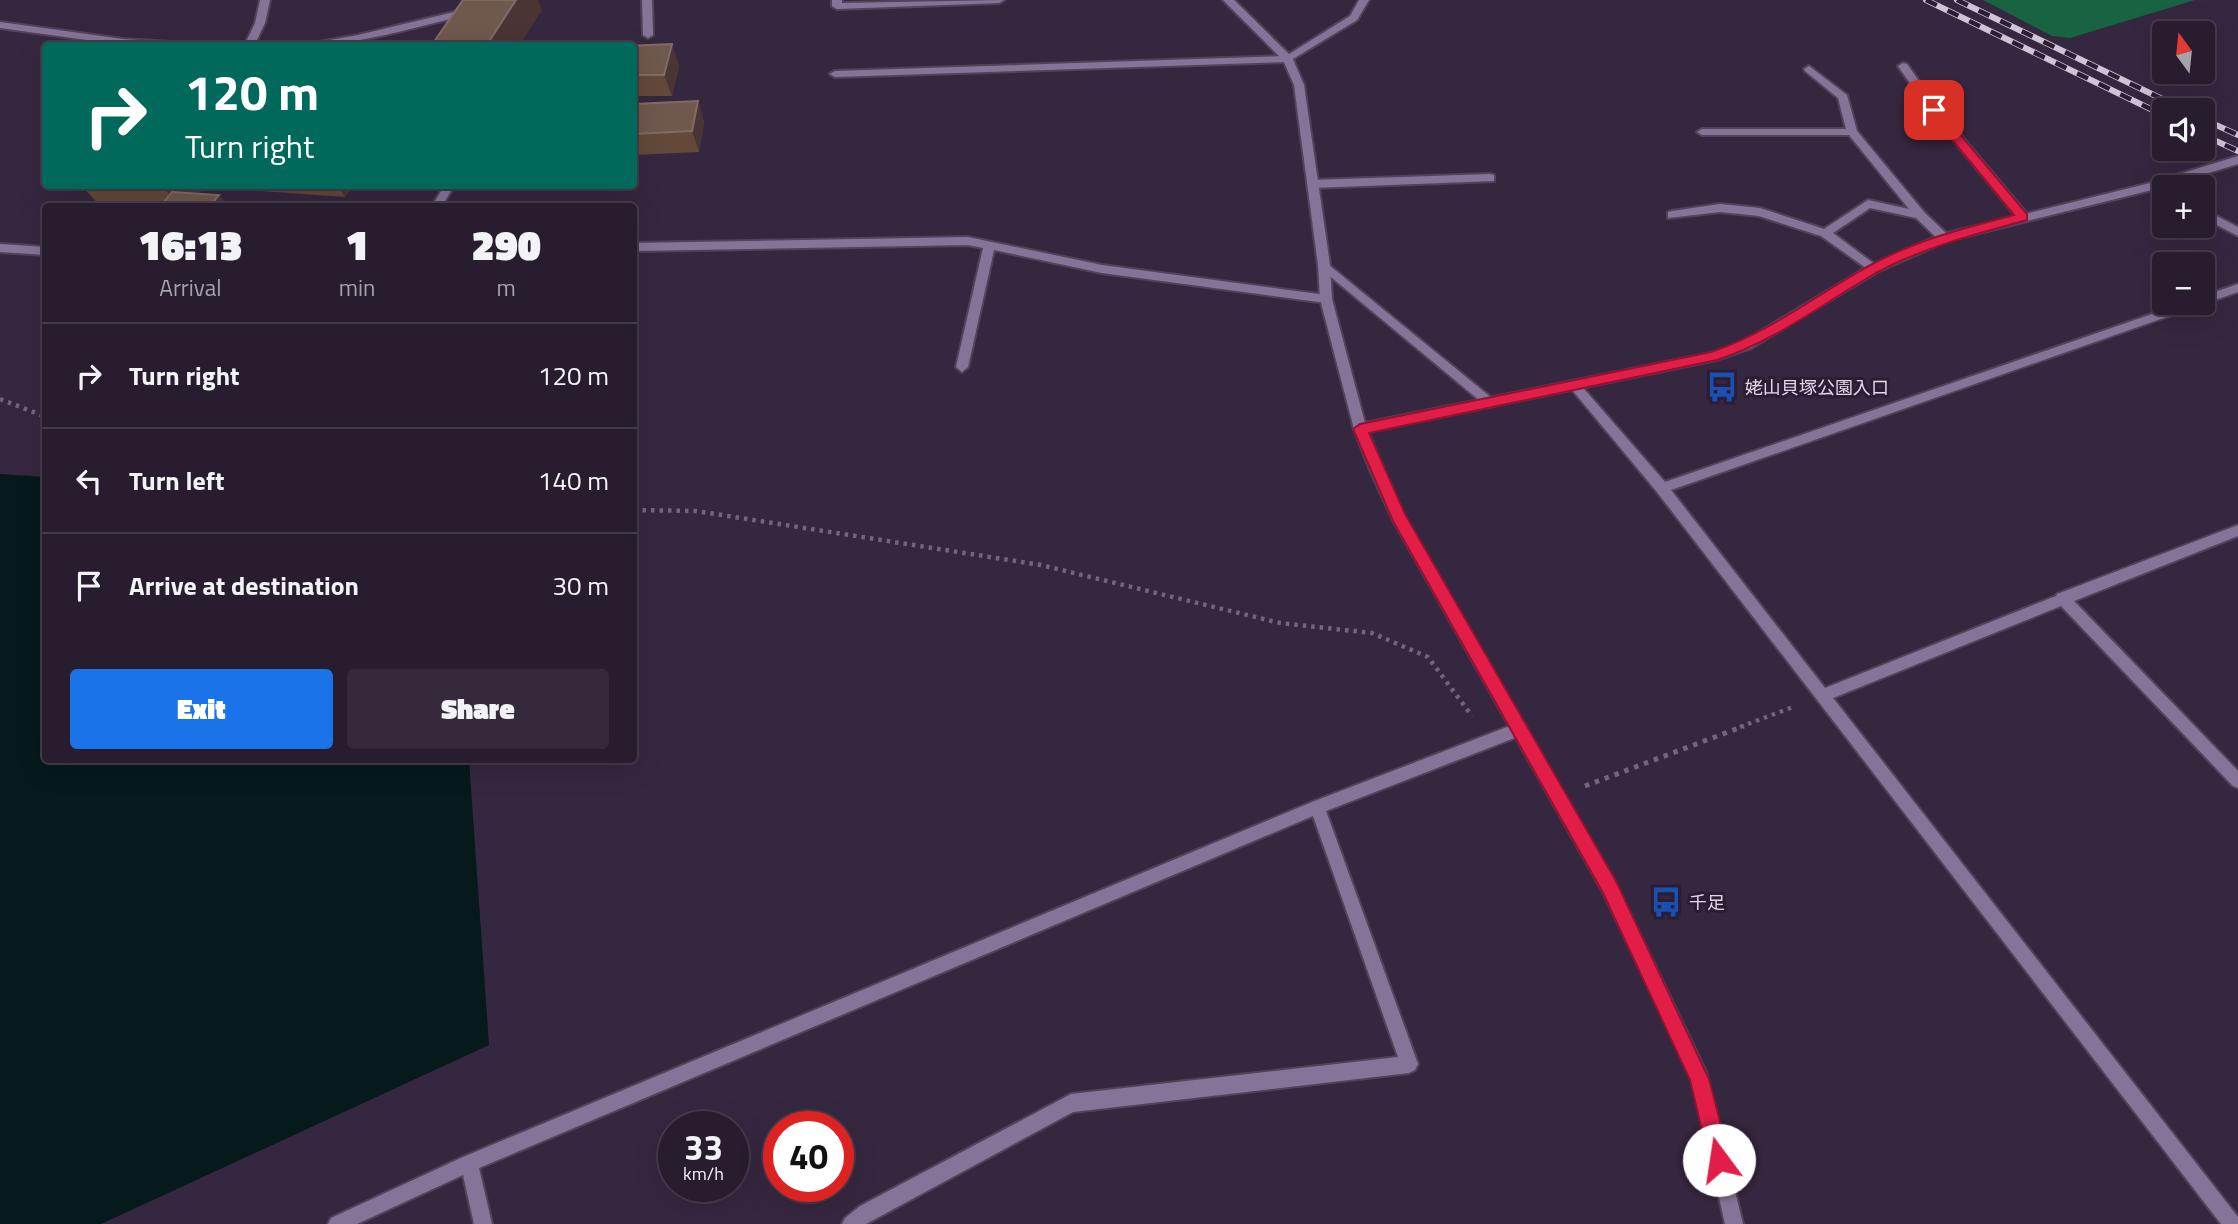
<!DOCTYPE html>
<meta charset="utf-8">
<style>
body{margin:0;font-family:"Titillium Web","Noto Sans JP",sans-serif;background:#342a3b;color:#f1f3f6;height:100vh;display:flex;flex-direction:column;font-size:26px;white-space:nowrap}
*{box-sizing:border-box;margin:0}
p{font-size:23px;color:#a5a2aa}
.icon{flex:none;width:38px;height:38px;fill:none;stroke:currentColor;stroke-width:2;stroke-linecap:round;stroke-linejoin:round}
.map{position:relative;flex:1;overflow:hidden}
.sheet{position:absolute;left:42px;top:203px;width:595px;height:560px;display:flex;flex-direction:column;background:#281d2f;border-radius:7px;box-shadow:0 7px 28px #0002,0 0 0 2px #443b4b}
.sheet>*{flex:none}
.top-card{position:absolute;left:42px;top:42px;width:595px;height:147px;border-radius:7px;box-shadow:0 7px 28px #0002,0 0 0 2px #443b4b;background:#00695c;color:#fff;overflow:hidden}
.needle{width:46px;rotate:345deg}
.buttons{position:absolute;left:2152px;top:21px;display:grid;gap:14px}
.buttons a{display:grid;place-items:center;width:63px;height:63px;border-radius:7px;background:#281d2f;box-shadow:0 7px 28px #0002,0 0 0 2px #443b4b;font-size:35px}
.speed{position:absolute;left:658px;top:1111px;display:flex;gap:14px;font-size:35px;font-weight:700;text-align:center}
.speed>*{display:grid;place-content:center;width:91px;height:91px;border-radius:50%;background:#281d2f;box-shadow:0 7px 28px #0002,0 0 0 2px #443b4b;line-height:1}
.speed small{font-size:18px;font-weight:400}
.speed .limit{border:10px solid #d22;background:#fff;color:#111}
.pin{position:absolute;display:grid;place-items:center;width:60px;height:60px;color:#fff;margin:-30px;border-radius:14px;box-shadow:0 4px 10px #0006}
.me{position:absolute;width:77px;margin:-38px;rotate:346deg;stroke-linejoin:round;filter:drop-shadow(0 0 5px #0008)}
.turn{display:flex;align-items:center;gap:24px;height:147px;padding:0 28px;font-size:32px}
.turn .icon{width:91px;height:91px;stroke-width:2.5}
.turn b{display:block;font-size:49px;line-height:60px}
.eta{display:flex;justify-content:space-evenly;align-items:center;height:119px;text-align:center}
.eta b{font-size:42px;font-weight:800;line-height:49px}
.action{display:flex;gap:14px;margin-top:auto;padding:14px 28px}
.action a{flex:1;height:80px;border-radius:7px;background:#1a73e8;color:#fff;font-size:28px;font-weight:800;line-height:80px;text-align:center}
.action a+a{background:#342a3b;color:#f1f3f6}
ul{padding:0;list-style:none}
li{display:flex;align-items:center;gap:21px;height:105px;padding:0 28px;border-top:2px solid #443b4b}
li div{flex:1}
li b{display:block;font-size:26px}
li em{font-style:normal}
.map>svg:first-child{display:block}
</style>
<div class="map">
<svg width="2238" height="1224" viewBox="0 0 2238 1224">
<rect width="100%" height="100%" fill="#35273f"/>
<path fill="#176342" d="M 1983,0 L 2195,0 L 2070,38 L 2052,36 Z"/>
<path fill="#06191b" d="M 0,474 L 45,477 L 46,760 L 469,760 L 489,1045 L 101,1224 L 0,1224 Z"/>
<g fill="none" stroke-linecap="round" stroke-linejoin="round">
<g stroke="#50435a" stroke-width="4">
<g id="minor">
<path d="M 260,0 L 270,0 L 265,23 L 254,46 L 244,46 L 255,23 Z"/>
<path d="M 642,0 L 652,0 L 653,35 L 648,38 L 643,35 Z"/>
<path d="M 832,0 L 842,0 L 842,3 L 1004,0 L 999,3 L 837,9 L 832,6 Z"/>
<path d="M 1359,0 L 1369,0 L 1357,20 L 1288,62 L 835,77 L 830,74 L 835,71 L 1286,56 L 1350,16 Z"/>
<path d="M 471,8 L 474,9 L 474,13 C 416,27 357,46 296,46 L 358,35 Z"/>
<path d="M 0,22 L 123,39 L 188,43 L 193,46 L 123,45 L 0,28 Z"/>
<path d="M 1903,63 L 1907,64 L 1938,108 L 2027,214 L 2027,220 L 2019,220 L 1930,112 L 1898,66 Z"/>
<path d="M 1809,66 L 1847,95 L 1857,131 L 1924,212 L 1948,235 L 1948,241 L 1940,241 L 1916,218 L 1870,208 L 1833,233 L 1877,266 L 1879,269 L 1873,273 L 1821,236 L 1759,216 L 1720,212 L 1668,218 L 1668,212 L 1672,211 L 1720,204 L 1760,208 L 1824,229 L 1868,200 L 1909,209 L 1849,135 L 1702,135 L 1697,132 L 1702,129 L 1846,129 L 1838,98 L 1805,71 L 1804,69 Z"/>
<path d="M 1490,174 L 1494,175 L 1494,181 L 1312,188 L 1307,184 L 1312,180 Z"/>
<path d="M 2152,182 L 2165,188 L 2165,197 L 2148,189 L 2147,186 Z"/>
<path d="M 444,186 L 454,186 L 442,206 L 432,206 Z"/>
<path d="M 2203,209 L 2238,227 L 2238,236 L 2203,218 Z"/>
<path d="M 968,237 L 1102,265 L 1326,295 L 1332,299 L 1326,303 L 1102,273 L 994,250 L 968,367 L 962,372 L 956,367 L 983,248 L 968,245 L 634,251 L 634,243 Z"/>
<path d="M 0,244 L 46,247 L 46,255 L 0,252 Z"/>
<path d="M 1324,261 L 1493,399 L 1495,402 L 1493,405 L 1485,405 L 1320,268 L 1318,265 Z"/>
<path d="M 2238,284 L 2238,292 L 1671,490 L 1825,688 L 2056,596 L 2057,594 L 2238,525 L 2238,536 L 2074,601 L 2238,771 L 2238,788 L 2233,786 L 2061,606 L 1833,698 L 2238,1217 L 2238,1224 L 2221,1224 L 1657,492 L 1568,385 L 1570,382 L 1578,382 L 1665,482 L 2184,303 L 2203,303 L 2203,296 Z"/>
<path d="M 1520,722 L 1525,724 L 1527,729 L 1525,734 L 1326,811 L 1418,1064 L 1415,1070 L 1409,1073 L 1073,1112 L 866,1224 L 842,1224 L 845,1218 L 860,1206 L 1071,1094 L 1398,1057 L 1313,816 L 479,1168 L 492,1224 L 474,1224 L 463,1175 L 357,1224 L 328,1224 L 331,1218 L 463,1157 L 1312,802 Z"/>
</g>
</g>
<g stroke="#50435a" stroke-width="4">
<path id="tertiary" d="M 1223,0 L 1234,0 L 1292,57 L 1304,85 L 1330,265 L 1332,299 L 1365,423 L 1711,353 L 1743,342 L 1869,266 L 1940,235 L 2150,183 L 2238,156 L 2238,164 L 2152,190 L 1947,241 L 1877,272 L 1751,348 L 1716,360 L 1368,432 L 1403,514 L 1615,882 L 1706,1072 L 1743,1224 L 1725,1224 L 1692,1079 L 1603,892 L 1393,520 L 1370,470 L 1354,429 L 1320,299 L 1318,265 L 1294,85 L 1283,60 Z"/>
</g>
<g stroke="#72667b" stroke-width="4.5" stroke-dasharray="3.5 5" stroke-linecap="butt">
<path d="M 0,399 L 46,417"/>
<path d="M 634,510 L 696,511 L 1041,565 L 1280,623 L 1372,633 L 1428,657 L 1472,716"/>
<path d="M 1740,727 L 1793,707"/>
</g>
<path stroke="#72667b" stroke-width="5" stroke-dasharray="4.5 6" stroke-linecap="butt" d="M 1585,786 L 1744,726"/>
<use href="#minor" fill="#867498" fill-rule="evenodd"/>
<use href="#tertiary" fill="#867498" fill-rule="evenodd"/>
<g stroke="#cec4d5" stroke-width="6">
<g id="rail">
<path d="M 1926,0 L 2165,116"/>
<path d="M 1957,0 L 2185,110"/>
<path d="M 2203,119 L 2238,135"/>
<path d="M 2203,135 L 2238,151"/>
</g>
</g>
<use href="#rail" stroke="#2b1d34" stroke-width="4.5" stroke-dasharray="12" stroke-linecap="butt"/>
</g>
<g fill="#624939">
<path d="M 634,46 L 679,65 L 672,96 L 634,96 Z"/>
<path d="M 698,101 L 704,122 L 699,152 L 634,155 L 634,104 Z"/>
<path d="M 82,186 L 206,186 L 199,193 L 219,195 L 228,206 L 100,206 Z"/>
<path d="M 233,186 L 353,186 L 345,197 L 235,189 Z"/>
</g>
<g fill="#4a3534">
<path d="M 516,0 L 538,0 L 542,10 L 519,46 L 486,46 Z"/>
<path d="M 672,44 L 679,65 L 672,96 L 664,75 Z"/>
<path d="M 698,101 L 704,122 L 699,152 L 692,131 Z"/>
<path d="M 162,186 L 206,186 L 189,206 L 179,206 Z"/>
<path d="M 338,186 L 353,186 L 345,197 Z"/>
<path d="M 219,195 L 228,206 L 210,206 Z"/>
</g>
<g fill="#6f584c" stroke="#816c64" stroke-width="2">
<path d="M 463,0 L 516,0 L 486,46 L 431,46 Z"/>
<path d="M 672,44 L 664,75 L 634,75 L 634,46 L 625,46 Z"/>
<path d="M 698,101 L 692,131 L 634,134 L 634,104 Z"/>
<path d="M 172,192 L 219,195 L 210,206 L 161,206 Z"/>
</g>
<path fill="#e11d48" stroke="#92132f" stroke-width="2" d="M 1934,106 L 1938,108 L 2027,214 L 2027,220 C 1976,234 1924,247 1876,273 C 1822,304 1777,340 1717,360 L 1369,433 L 1405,514 L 1616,881 L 1709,1079 L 1730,1160 L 1727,1167 L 1719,1170 L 1712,1167 L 1709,1160 L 1690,1080 L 1603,893 L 1393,521 L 1353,429 L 1360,424 L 1711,352 C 1769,333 1814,296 1867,267 C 1913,241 1964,228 2014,215 L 1930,113 L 1928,110 Z"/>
<defs>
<g id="bus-bare" transform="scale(2.415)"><path d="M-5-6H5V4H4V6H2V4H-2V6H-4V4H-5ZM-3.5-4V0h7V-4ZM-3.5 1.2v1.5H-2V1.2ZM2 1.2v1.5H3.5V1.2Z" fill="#1a4fb4" stroke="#2b1d34" stroke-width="2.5" paint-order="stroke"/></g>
</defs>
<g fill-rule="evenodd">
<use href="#bus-bare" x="1722" y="387"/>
<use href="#bus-bare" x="1666" y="902"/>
</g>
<g text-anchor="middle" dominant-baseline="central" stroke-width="6" stroke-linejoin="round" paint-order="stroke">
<g font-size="18" fill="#e0d7e7" stroke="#2b1d34" text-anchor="start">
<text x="1745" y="387">姥山貝塚公園入口</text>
<text x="1689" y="902">千足</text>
</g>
</g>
</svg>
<div class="buttons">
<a><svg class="needle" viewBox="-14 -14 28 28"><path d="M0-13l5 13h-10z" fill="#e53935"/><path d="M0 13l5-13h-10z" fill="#a5a2aa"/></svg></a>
<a><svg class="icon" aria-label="sound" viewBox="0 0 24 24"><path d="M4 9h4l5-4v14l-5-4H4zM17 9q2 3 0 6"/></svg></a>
<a>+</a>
<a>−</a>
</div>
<div class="speed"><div>33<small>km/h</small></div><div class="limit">40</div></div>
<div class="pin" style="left:1934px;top:110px;background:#d93025"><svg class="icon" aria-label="arrive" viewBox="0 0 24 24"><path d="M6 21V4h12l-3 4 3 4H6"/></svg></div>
<svg class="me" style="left:1719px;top:1160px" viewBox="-20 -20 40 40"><circle r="19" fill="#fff"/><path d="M0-13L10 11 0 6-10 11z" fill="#e11d48"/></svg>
<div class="top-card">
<div class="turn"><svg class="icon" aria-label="right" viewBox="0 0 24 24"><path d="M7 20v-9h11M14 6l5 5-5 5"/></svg><div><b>120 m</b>Turn right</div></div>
</div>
<section class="sheet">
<div class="eta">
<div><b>16:13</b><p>Arrival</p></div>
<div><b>1</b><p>min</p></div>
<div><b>290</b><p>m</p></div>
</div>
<ul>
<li><svg class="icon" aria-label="right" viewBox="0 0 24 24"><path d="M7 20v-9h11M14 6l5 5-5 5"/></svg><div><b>Turn right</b></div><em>120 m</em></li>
<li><svg class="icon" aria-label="left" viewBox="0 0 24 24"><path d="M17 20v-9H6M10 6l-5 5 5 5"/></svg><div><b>Turn left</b></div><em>140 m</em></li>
<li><svg class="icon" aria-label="arrive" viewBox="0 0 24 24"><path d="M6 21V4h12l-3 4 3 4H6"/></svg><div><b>Arrive at destination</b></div><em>30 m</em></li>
</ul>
<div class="action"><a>Exit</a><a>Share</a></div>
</section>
</div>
